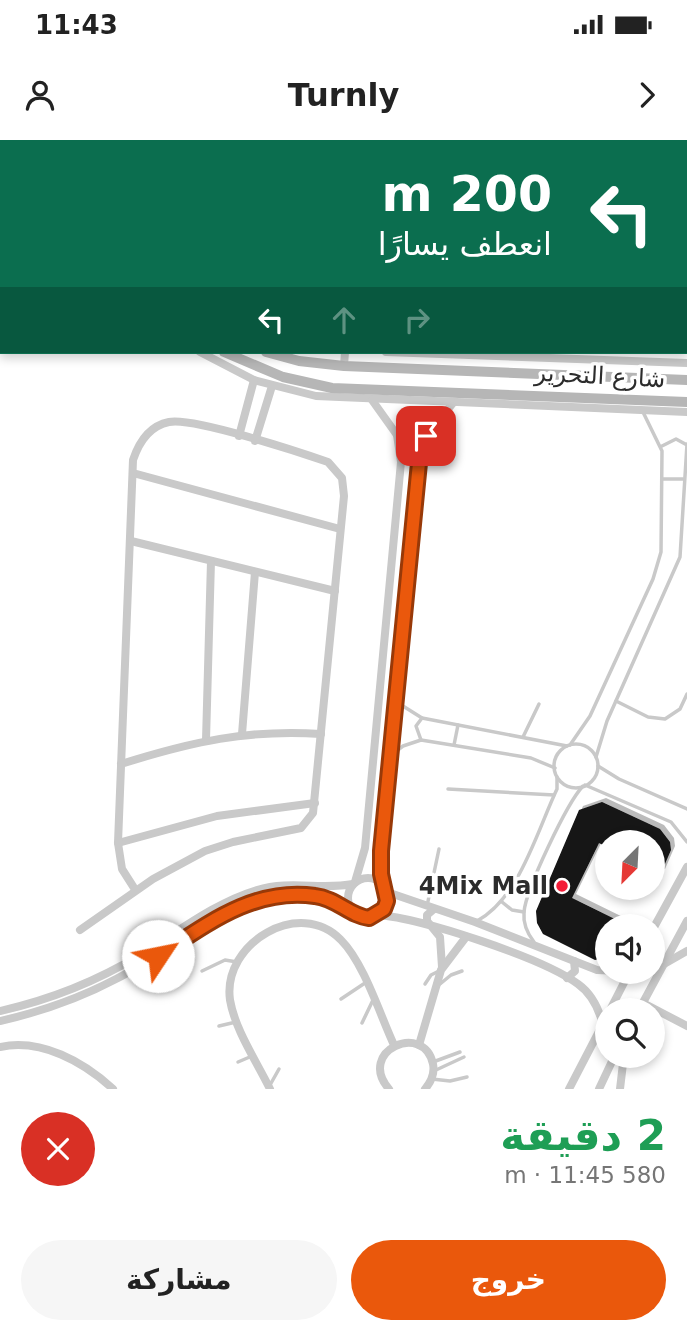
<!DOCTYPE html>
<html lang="ar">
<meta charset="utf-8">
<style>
body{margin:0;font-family:"DejaVu Sans",Cairo,sans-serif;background:#f6f6f6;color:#222;direction:rtl;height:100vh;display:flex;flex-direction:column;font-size:26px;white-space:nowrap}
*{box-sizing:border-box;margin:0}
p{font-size:23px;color:#767676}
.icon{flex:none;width:38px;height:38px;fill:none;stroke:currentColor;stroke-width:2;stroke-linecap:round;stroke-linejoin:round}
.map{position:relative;height:949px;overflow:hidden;direction:ltr}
.panel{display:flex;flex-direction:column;background:#fff;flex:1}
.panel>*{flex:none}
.banner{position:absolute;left:0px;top:0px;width:688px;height:214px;box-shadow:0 4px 10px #0003;direction:rtl;background:#0b6e4f;color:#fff;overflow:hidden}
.needle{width:46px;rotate:204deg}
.tools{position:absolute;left:595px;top:690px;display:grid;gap:14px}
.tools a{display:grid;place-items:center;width:70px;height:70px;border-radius:50%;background:#fff;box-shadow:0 4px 10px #0003;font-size:35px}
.pin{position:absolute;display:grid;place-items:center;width:60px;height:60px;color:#fff;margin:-30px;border-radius:14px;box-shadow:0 4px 10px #0006}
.me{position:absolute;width:77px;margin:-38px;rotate:56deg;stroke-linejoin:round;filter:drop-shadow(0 0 5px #0008)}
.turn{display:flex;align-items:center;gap:24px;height:147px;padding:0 21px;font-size:32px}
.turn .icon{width:91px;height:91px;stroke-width:2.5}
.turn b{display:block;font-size:49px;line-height:60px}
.lanes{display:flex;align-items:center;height:66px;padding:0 21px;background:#0003;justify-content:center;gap:35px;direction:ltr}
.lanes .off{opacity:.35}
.round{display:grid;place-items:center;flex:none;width:74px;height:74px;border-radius:37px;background:#f6f6f6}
.headline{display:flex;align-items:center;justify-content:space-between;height:119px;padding:0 21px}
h1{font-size:42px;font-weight:700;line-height:52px;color:#1e9e55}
.action{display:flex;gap:14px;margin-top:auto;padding:14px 21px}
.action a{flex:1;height:80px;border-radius:42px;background:#ea580c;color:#fff;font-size:28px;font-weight:700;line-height:80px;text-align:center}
.action a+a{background:#f6f6f6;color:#222}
.status{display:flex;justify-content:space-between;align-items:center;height:49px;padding:0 35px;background:#fff;direction:ltr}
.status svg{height:19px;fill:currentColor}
header{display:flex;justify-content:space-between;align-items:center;height:91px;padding:0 21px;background:#fff;font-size:32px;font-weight:700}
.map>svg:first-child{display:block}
</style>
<div class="status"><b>11:43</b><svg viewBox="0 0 49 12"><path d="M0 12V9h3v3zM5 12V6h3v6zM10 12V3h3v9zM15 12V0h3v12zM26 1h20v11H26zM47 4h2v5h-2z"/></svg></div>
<header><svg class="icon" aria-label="forward" viewBox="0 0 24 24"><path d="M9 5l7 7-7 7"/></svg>Turnly<svg class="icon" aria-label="person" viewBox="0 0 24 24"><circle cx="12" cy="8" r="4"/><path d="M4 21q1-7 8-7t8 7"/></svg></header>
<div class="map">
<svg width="687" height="949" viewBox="0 0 687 949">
<defs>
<filter id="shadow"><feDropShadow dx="4" dy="-4" stdDeviation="0" flood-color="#0004"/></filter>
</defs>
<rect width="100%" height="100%" fill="#fff"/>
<path fill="#131313" filter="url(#shadow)" d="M 602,662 L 660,689 L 670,702 L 671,710 L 661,733 L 653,729 L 653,702 L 607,702 L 607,707 L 599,703 L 572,758 L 629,786 L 607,786 L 607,817 L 595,820 L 543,794 L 537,783 L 536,771 L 579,670 Z"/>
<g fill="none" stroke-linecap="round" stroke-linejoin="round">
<g stroke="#c9c9c9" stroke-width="3.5">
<path d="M 662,306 L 676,299 L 687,305"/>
<path d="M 663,339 L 683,339"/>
<path d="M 395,561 L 422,578 L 567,606"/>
<path d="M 616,561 L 648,577 L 665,579 L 680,569 L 687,554"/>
<path d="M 523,597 L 539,564"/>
<path d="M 421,600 L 416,586 L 422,578"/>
<circle cx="576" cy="626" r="22"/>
<path d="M 454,605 L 458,585"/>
<path d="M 570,605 L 590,576 L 653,439 L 661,412 L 662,311 L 642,270"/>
<path d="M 390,616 L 403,606 L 421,600 L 531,618 L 555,628"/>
<path d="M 596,617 L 607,581 L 680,417 L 687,304"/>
<path d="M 598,626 L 619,639 L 687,669"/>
<path d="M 585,645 L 671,682 L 687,702"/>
<path d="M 448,649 L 554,655"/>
<path d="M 502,762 L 512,770 L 524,772"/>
<path d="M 427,766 L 439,709"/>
<path d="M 477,781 C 519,759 537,691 557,649 L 557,637"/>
<path d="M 534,802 C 527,793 523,783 524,772 C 526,749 567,663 583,646"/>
<path d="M 202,831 L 225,820 L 237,822"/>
<path d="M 425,844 L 431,835 L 439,831"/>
<path d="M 440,844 L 451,835 L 462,831"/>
<path d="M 341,859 L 365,843"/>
<path d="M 362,883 L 373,860"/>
<path d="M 219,886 L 236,882"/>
<path d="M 238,922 L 252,916"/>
<path d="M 433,922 L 460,912"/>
<path d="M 436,930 L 464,917"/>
<path d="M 432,939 L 450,941 L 467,937"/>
<path d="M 270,945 L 279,929"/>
</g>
<g stroke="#c9c9c9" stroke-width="8">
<path d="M 122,0 L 122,2"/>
<path d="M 222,0 L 222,2"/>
<path d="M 251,0 L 252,2"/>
<path d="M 490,2 L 491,0"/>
<path d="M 526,2 L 526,0"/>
<path d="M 626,2 L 626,0"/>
<path d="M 686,136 L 687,137"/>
<path d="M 200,212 L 254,240 L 316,256 L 687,272"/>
<path d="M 386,212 L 687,223"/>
<path d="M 344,226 L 345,212"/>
<path d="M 397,295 L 409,289 L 426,296"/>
<path d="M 239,296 L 254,240"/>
<path d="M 255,301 L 272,246"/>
<path d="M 133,333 L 340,389"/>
<path d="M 131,401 L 335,451"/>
<path d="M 242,594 L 255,432"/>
<path d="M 206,600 L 211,421"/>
<path d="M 121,624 C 191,602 248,589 321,594"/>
<path d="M 118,703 L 217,676 L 315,663"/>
<circle cx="368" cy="758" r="20"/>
<path d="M 355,742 L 365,708 L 401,322 L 397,295 L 372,260"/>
<path d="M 384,746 L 380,723 L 387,636 L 419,323 L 426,296 L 453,263"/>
<path d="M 387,752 L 475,782 L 597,830 L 620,831"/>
<path d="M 434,769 L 427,775 L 427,781 L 440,797 L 442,827"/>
<path d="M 378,775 C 421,778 543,818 578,844 C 592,854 599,869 603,885"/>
<path d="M 653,789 L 687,727"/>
<path d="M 80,790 L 153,739 L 205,711 L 233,702 L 301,688 L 313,673 L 344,356 L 342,338 L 328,322 C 299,312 193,277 169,282 C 149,286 139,302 133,320 L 118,703 L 122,729 L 136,751"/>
<path d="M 664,824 L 687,811"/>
<path d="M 567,838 L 575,831 L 574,821"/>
<path d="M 643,863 L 687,886"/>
<path d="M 610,870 L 630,831"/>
<path d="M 639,870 L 687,781"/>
<path d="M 0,871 C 49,860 97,841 140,815 C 178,792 214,763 257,750 C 290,740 321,750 353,744"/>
<path d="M 0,881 C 40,872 80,858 116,839 C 187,803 270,717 354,772"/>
<path d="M 419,905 L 441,830 L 466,797"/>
<path d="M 0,907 C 41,898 84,922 113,949"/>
<path d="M 270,949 C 257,922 235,890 230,860 C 222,803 300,757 341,800 C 364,823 380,875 394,905"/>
<path d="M 389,949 C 356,911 424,881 433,924 C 435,934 431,942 425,949"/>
<path d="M 569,949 L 607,876"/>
<path d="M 599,949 L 615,915"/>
<path d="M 620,949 L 624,915"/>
</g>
<g stroke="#b6b6b6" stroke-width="10">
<path d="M 91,0 L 91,2"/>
<path d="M 106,0 L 106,2"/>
<path d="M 224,212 L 283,237 L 332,248 L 687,262"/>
<path d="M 266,212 L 299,221 L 344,226 L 687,240"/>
</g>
</g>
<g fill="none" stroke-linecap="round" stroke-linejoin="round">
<g stroke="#983908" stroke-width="18">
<path id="route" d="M 158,816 C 206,785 254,747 315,756 C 336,758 350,776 369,778 L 384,769 L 387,761 L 381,734 L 381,711 L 419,323 L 426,296"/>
</g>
<use href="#route" stroke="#ea580c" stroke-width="12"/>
</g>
<circle fill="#f41e38" stroke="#fff" stroke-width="2.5" cx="562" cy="746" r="7"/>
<g text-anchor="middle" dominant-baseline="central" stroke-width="7" stroke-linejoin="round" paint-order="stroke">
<g font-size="24" fill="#2c2c2c" stroke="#fff">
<text transform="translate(600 236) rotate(3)">شارع التحرير</text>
</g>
<g font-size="24" font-weight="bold" fill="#2c2c2c" stroke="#fff" text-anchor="end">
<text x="548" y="746">4Mix Mall</text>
</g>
</g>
</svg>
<div class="tools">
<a><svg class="needle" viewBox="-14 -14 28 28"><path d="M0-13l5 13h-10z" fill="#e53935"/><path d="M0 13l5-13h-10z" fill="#767676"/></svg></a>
<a><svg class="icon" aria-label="sound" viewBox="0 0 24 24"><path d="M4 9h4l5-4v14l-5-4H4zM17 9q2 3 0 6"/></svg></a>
<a><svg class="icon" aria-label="search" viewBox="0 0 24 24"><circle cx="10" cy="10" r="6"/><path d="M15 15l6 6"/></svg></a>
</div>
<div class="pin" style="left:426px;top:296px;background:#d93025"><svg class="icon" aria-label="arrive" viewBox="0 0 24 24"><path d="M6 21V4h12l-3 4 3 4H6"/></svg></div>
<svg class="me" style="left:158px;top:816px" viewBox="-20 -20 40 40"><circle r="19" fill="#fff"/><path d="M0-13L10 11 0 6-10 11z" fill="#ea580c"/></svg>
<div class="banner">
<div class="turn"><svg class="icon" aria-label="left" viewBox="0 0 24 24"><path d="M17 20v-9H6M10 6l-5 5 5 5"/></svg><div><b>200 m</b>انعطف يسارًا</div></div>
<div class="lanes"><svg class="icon" aria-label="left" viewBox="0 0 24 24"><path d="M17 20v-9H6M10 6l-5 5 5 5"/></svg><svg class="icon off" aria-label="ahead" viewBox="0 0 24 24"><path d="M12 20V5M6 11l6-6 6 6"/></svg><svg class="icon off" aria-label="right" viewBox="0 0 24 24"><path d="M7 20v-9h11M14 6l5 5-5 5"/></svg></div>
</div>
</div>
<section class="panel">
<div class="headline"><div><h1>2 دقيقة</h1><p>580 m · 11:45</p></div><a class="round" style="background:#d93025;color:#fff"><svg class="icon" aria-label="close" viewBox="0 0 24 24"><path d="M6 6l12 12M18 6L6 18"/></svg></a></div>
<div class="action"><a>خروج</a><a>مشاركة</a></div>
</section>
